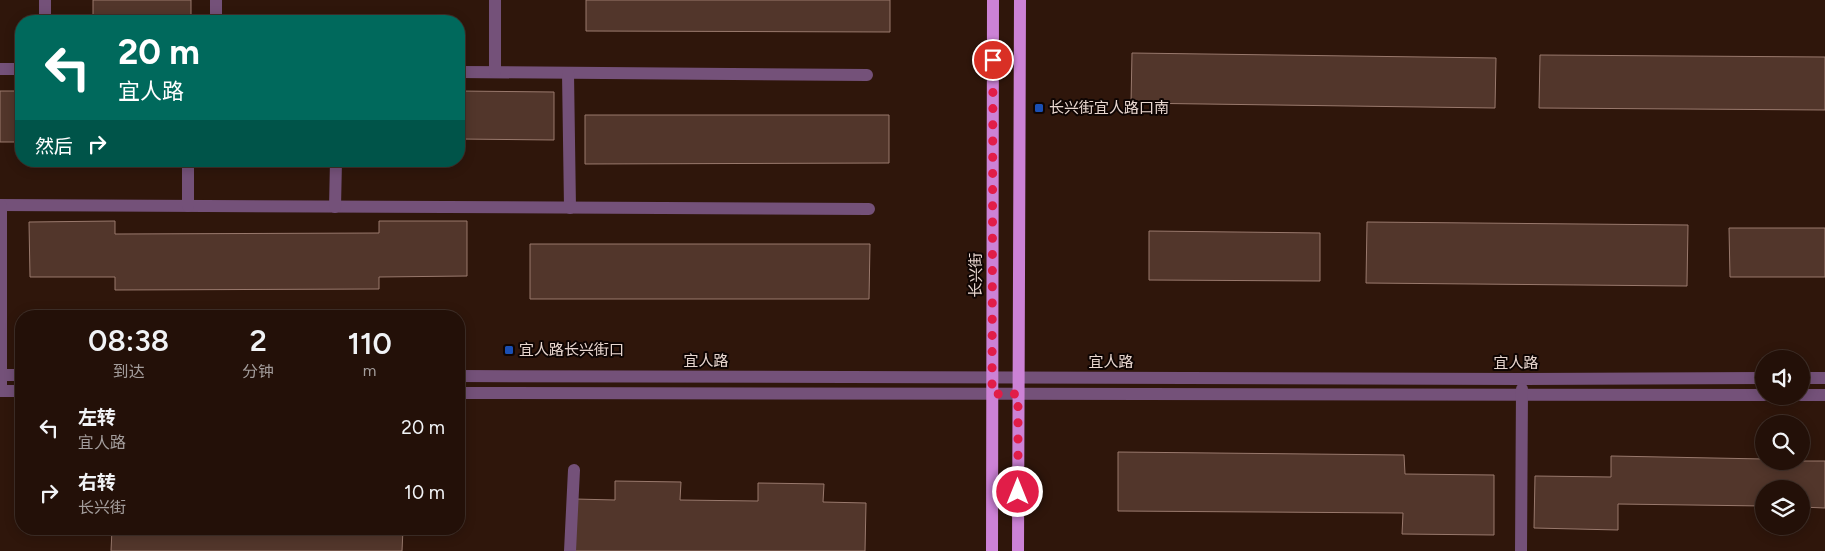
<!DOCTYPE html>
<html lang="zh">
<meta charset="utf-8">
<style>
body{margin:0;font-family:Figtree,"Noto Sans SC",sans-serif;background:#2b1912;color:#f1f3f6;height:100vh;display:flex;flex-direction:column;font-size:19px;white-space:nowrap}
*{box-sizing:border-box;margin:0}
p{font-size:16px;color:#a39d9c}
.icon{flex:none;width:28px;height:28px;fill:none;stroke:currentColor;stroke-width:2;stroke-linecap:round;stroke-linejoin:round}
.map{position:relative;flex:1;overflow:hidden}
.panel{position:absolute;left:15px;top:310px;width:450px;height:225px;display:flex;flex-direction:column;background:#231008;border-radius:20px;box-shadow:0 2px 12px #0003,0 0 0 1px #403029}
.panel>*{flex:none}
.banner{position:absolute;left:15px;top:15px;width:450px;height:152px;border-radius:20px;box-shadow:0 2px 12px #0003,0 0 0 1px #403029;background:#00695c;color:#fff;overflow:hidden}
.controls{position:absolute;left:1755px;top:350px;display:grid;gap:10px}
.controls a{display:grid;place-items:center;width:55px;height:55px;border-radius:50%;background:#231008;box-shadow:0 2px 12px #0003,0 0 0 1px #403029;font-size:25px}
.pin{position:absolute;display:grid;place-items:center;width:42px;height:42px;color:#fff;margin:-21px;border:2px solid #fff;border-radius:50%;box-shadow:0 1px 5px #0007}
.me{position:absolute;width:55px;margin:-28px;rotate:0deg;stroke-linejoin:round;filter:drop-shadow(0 0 4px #0008)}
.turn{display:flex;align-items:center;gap:18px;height:105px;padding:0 20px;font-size:22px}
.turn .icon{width:65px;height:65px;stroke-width:2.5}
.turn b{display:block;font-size:35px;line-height:42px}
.then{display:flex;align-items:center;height:48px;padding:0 20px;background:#0003;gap:10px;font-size:19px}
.eta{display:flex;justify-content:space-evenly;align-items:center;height:85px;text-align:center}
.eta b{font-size:30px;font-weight:600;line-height:35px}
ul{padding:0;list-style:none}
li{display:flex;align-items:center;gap:15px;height:65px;padding:0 20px}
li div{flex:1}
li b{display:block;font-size:19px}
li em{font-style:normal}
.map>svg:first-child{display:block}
</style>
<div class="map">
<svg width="1825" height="551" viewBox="0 0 1825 551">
<rect width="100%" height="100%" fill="#2f160b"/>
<g fill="#52362b" stroke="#99796d">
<rect x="93" y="0" width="98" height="21"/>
<path d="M 586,0 L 890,0 L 890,32 L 586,31 Z"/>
<path d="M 1132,53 L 1496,58 L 1495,108 L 1131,103 Z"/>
<path d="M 1540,55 L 1825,57 L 1825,110 L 1539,108 Z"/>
<rect x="0" y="91" width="21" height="51"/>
<path d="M 459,91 L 554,92 L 554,140 L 459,139 Z"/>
<path d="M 585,115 L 889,115 L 889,163 L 585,164 Z"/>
<path d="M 115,221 L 115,234 L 379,233 L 379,221 L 467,221 L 467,276 L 379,277 L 379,289 L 115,290 L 115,277 L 30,277 L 29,222 Z"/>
<path d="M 1367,222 L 1688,225 L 1687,286 L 1366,283 Z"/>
<path d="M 1729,228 L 1825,228 L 1825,277 L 1730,277 Z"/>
<path d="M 1149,231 L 1320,233 L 1320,281 L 1149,280 Z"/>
<path d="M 530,244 L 870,244 L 869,299 L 530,299 Z"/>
<path d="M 1118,452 L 1404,455 L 1405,474 L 1494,475 L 1494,535 L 1402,534 L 1403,513 L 1118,511 Z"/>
<path d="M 1611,456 L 1764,459 L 1764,461 L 1825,461 L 1825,508 L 1801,507 L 1801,489 L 1764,489 L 1764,506 L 1618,504 L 1618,530 L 1534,528 L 1535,476 L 1611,477 Z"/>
<path d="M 615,481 L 681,482 L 680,500 L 758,501 L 758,483 L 824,484 L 823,502 L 866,503 L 865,551 L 574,551 L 575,499 L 615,500 Z"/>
<path d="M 112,529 L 403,529 L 402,551 L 111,551 Z"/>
</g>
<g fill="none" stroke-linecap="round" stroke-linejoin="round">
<g stroke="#745179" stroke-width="12">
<path d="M 216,0 L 216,21"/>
<path d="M 45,21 L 45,0"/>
<path d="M 0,69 L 21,69"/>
<path d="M 459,72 L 867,75"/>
<path d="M 495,72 L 495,0"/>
<path d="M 568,73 L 570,208"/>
<path d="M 0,205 L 869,209"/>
<path d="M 1,205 L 1,391"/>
<path d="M 188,206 L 188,161"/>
<path d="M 335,207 L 336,161"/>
<path d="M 0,375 L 21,375"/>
<path d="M 459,376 L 1522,379 L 1764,378"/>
<path d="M 1801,378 L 1825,378"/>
<path d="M 0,391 L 21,391"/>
<path d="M 459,393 L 1764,395"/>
<path d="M 1801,395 L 1825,395"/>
<path d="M 570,551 L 574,470"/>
<path d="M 1521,551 L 1522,389"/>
</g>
<g stroke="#cc82d6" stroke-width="12">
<path d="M 992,551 L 993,0"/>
<path d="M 1018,551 L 1020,0"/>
</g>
</g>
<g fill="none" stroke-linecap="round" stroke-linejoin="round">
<path stroke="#e11d48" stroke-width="9" stroke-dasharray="0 16.2" d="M 993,60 L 992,394 L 1018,394 L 1018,492"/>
</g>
<g fill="#1a4fb4" stroke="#0f0503" stroke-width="2">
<rect x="1034" y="103" width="10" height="10" rx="2.5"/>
<rect x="504" y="345" width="10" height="10" rx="2.5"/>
</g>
<g text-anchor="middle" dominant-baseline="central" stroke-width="4" stroke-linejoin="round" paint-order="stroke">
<g font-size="15" fill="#e8d6cf" stroke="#0f0503" text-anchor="start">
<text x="1049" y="108">长兴街宜人路口南</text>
<text x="519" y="350">宜人路长兴街口</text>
</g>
<g font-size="15" fill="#e8d6cf" stroke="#0f0503">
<text transform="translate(976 275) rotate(-90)">长兴街</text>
<text x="706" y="361">宜人路</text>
<text x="1111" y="362">宜人路</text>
<text x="1516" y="363">宜人路</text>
</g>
</g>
</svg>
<div class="controls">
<a><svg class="icon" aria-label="sound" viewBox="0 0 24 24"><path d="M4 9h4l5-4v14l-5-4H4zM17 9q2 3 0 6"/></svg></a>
<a><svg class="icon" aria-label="search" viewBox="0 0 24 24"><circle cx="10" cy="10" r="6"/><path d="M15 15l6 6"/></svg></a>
<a><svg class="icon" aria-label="layers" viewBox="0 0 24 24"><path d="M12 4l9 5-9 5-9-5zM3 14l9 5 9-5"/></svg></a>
</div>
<div class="pin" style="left:993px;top:60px;background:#d93025"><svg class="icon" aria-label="arrive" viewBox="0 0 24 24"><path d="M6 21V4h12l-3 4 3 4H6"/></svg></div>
<svg class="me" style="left:1018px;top:492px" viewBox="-20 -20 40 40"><circle r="17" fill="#e11d48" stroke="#fff" stroke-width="3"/><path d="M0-11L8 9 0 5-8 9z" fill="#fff"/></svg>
<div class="banner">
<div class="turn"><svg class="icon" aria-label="left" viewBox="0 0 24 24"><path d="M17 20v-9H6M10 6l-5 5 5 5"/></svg><div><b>20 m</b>宜人路</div></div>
<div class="then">然后<svg class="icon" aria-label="right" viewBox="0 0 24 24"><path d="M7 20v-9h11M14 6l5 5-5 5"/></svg></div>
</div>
<section class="panel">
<div class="eta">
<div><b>08:38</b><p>到达</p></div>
<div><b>2</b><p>分钟</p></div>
<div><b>110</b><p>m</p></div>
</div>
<ul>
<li><svg class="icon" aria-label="left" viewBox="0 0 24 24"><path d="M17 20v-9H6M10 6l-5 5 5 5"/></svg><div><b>左转</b><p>宜人路</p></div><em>20 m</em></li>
<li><svg class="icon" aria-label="right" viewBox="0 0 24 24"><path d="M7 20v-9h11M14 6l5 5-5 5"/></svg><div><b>右转</b><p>长兴街</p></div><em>10 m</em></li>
</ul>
</section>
</div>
